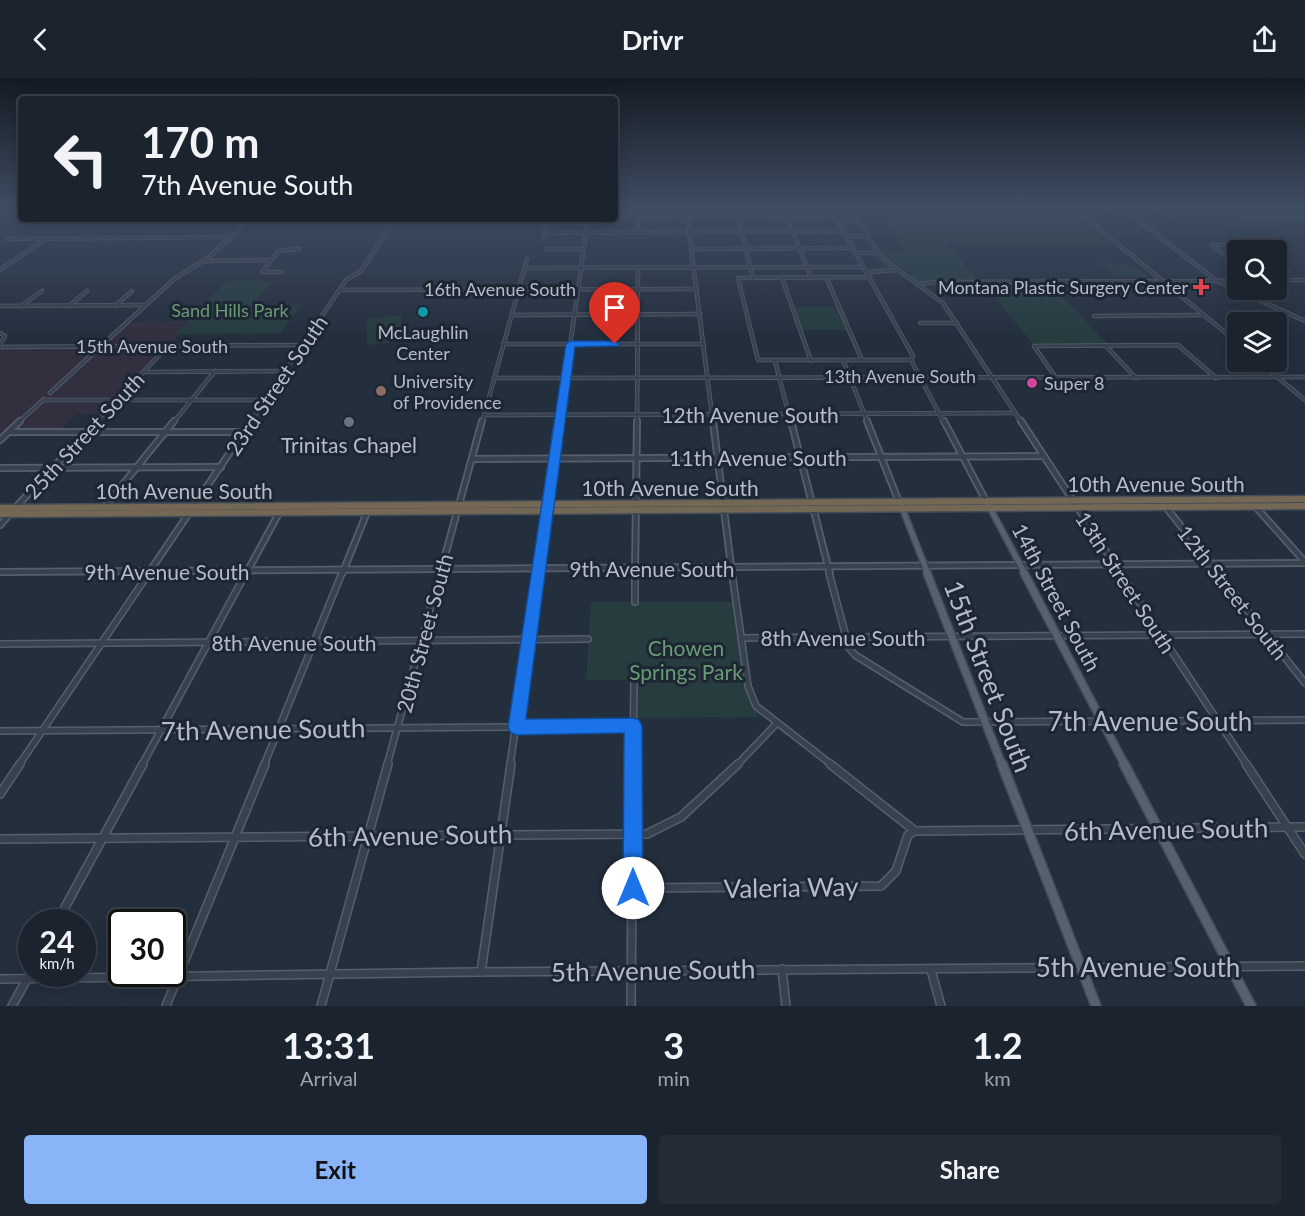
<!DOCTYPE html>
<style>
body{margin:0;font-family:Lato,sans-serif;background:#242b36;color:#f1f3f6;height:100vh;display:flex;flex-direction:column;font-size:22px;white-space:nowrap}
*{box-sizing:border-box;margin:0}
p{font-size:20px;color:#a0a4aa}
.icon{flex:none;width:33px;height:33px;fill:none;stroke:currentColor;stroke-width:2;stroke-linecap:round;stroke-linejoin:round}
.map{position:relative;height:928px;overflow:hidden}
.panel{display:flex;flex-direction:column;background:#1b232e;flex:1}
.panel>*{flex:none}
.banner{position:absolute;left:18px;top:18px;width:600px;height:126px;border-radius:6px;box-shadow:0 3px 15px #0003,0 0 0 2px #39404a;background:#1b232e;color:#f1f3f6;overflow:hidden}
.controls{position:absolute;left:1227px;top:162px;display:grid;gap:12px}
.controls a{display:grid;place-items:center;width:60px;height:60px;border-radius:6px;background:#1b232e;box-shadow:0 3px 15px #0003,0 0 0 2px #39404a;font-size:30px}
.speed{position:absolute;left:18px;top:831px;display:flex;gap:12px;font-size:30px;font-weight:700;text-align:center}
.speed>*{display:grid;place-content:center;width:78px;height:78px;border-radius:50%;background:#1b232e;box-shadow:0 3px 15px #0003,0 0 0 2px #39404a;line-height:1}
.speed small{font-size:15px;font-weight:400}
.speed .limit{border:3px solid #111;border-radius:9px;background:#fff;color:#111}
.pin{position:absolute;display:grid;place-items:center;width:51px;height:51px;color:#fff;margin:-62px -26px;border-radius:50% 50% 50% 0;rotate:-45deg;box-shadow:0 0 6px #0007}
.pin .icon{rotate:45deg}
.me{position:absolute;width:66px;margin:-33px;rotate:0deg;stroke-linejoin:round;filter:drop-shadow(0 0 4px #0008)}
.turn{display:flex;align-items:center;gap:21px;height:126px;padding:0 24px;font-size:27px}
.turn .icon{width:78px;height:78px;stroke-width:2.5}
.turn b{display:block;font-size:42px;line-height:51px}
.eta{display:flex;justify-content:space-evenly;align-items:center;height:102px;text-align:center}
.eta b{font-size:36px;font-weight:700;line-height:42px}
.action{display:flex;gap:12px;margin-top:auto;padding:12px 24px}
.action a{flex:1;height:69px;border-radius:6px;background:#8ab4f8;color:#111;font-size:24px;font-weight:700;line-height:69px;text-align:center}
.action a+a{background:#242b36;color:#f1f3f6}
header{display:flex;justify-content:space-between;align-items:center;height:78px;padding:0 24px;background:#1b232e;font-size:27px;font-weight:700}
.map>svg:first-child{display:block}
</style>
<header><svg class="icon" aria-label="back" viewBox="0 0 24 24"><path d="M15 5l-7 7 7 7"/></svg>Drivr<svg class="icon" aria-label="share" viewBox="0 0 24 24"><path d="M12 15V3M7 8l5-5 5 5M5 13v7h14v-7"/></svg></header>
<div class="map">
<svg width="1305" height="928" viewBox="0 0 1305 928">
<rect width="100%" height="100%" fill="#242f3e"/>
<path fill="#32303f" d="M 188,243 L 176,256 L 180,256 L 103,337 L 76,336 L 59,354 L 9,354 L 0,362 L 0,269 L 101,268 L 128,244 Z"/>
<g fill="#263c3f">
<path d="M 877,129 L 1073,129 L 1117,165 L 947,165 L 979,204 L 921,206 L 889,188 L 877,173 L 906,173 Z"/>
<path d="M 1150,129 L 1302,129 L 1305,130 L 1305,144 L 1176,145 Z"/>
<path d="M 1099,184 L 1130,187 L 1151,199 L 1115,198 Z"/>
<path d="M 226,203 L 272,203 L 252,228 L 301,227 L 281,255 L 176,256 Z"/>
<path d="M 983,204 L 1049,204 L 1108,267 L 1034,268 Z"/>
<path d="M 793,229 L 840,229 L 850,252 L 801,252 Z"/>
<path d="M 401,237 L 402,263 L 367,267 L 367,241 Z"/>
<path d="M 591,524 L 736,524 L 748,608 L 758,639 L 633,640 L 634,602 L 586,602 Z"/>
</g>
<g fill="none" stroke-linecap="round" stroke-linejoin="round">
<g stroke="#565f6c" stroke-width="4.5">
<g id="minor-far3">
<path d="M 638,129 L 638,154"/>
<path d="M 686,129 L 713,345"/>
<path d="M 735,129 L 753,200"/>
<path d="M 783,129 L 811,199"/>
<path d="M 830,129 L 913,278 L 911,282 L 944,345"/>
<path d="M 851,129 L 868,160 L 884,182 L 943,225 L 1022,345"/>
<path d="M 1073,129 L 1238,265"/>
<path d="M 1104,129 L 1125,135"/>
<path d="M 1121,129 L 1217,203 L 1305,243"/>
<path d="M 615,139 L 835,138"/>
<path d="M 838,142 L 858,142"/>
<path d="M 545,155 L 844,153"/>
<path d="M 846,158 L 868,158"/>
<path d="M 543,160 L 548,141"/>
<path d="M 7,161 L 231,159"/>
<path d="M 1227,166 L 1238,173"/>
<path d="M 1212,167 L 1244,166 L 1258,172"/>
<path d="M 1212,167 L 1238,187"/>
<path d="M 547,171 L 584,171"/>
<path d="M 692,171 L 853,170"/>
<path d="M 856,175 L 879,175"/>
<path d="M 205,183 L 271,182"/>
<path d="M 1276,185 L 1288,193"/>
<path d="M 524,190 L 863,189"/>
<path d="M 0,192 L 47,160"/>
<path d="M 281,194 L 262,194 L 279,173 L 299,171"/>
<path d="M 867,194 L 896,192"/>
<path d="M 826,199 L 862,282"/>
<path d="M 870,199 L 738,200 L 758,282 L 911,282"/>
<path d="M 782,200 L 811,283"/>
<path d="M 1276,202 L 1305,202"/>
<path d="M 921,206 L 936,204 L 1238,203"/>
<path d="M 340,212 L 697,211"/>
<path d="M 0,228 L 145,227"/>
<path d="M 21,228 L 42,213"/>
<path d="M 69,228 L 87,213"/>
<path d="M 115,228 L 132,213"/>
<path d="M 512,237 L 700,236"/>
<path d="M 1094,238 L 1203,237"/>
<path d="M 920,245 L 957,245"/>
<path d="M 0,255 L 5,258 L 0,267"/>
<path d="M 503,266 L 704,266"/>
<path d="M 1105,267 L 1136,300"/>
<path d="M 0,269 L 303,267"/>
<path d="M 843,282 L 868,345"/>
<path d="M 775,283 L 791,345"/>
<path d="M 1259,284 L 1305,322"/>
<path d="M 144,294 L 286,293"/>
<path d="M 494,300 L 1305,299"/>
<path d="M 1056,300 L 1034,268 L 1178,267 L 1216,300"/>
<path d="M 50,315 L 173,202 L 209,179 L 250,141"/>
<path d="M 43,322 L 266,322"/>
<path d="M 484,337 L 1016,335"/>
<path d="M 18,345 L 44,321"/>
<path d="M 95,345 L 168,268"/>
<path d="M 173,345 L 215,293"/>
<path d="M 250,345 L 346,202 L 361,193 L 395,141"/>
<path d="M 482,345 L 527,181"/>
<path d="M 559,345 L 588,141"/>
<path d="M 637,345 L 638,190"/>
</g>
</g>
<g stroke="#565f6c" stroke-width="8">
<g id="minor-far2">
<path d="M 713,343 L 732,496"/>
<path d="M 791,343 L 830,496"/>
<path d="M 867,343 L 899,424"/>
<path d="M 944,343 L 986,423"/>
<path d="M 1021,343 L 1121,496"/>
<path d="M 9,354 L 245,354"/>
<path d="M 0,362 L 20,343"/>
<path d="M 472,381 L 1044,378"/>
<path d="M 0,390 L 221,389"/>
<path d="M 1165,428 L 1219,496"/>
<path d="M 1255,428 L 1305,484"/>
<path d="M 16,429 L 97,343"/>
<path d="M 103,431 L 174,343"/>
<path d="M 0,447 L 10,436"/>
<path d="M 0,494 L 1305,485"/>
<path d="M 148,496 L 251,343"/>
<path d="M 246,496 L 280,433"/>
<path d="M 342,496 L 370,427"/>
<path d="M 440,496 L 482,343"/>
<path d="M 538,496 L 559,343"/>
<path d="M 635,496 L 637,343"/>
</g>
</g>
<g stroke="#565f6c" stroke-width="8">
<g id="minor-far1">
<path d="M 732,495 L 748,608 L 756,628 L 832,687"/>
<path d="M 829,495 L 849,570 L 855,577 L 963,644 L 1305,642"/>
<path d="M 1120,495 L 1247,687"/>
<path d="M 1218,495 L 1305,605"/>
<path d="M 635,524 L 635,495"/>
<path d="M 741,560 L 1305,556"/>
<path d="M 0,566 L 588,561"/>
<path d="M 0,653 L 633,648"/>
<path d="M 19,687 L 149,495"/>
<path d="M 142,687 L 246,495"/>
<path d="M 264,687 L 342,495"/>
<path d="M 387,687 L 440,495"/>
<path d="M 510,687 L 538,495"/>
<path d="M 633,687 L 634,602"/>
<path d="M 737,687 L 777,645"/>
</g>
</g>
<g stroke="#565f6c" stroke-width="10">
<g id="minor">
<path d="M 830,686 L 915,753 L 1305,749"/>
<path d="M 1246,686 L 1305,776"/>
<path d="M 0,716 L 20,686"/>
<path d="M 0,761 L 647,756 L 681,739 L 738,686"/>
<path d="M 633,810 L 881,808 L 896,793 L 908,757 L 915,753"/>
<path d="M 57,844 L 143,686"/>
<path d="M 782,891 L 786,928"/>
<path d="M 931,892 L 941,928"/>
<path d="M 481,894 L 511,686"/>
<path d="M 0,901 L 474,894 L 1305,888"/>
<path d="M 12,928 L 32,892"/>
<path d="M 166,928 L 265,686"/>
<path d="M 321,928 L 388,686"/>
<path d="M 631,928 L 633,686"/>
</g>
</g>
<g stroke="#414a57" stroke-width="8">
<g id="major-far2">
<path d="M 988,426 L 1025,496"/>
<path d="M 901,427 L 928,496"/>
</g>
</g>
<g stroke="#414a57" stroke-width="10">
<g id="major-far1">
<path d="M 927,495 L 1002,687"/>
<path d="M 1024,495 L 1125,687"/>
</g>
</g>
<g stroke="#414a57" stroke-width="12">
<g id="major">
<path d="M 1002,686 L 1096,928"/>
<path d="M 1124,686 L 1251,928"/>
</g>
</g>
<g stroke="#434c59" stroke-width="9">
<g id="highway">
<path d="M 0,430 L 1305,421"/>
<path d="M 0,436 L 1305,428"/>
</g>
</g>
<use href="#minor-far3" stroke="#38414e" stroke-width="3"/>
<use href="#minor-far2" stroke="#38414e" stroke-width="4.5"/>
<use href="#minor-far1" stroke="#38414e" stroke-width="5"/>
<use href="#minor" stroke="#38414e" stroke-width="7"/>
<use href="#major-far2" stroke="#56606e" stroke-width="5"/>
<use href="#major-far1" stroke="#56606e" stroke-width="7"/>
<use href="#major" stroke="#56606e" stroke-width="9"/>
<use href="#highway" stroke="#746855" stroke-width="6"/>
</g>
<linearGradient id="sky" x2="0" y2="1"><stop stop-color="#141a22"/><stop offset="0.5" stop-color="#3f4d63"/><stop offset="1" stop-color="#3f4d63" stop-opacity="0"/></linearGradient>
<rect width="1305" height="259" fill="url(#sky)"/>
<path fill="#1a73e8" stroke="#114b97" stroke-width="1.5" d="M 615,263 L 620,266 L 618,268 L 575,269 L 526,641 L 633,640 L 639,642 L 642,648 L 643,810 L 640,818 L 633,821 L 626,818 L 623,810 L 624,655 L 516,657 L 510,654 L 508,649 L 566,266 L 570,263 Z"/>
<path fill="#e0444e" stroke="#1d2633" stroke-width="2" d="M1198 200h6v6h6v6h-6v6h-6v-6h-6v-6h6z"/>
<circle fill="#0f9aa8" stroke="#1d2633" stroke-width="2" cx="423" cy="234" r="6"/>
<circle fill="#d1479c" stroke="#1d2633" stroke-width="2" cx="1032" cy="305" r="6"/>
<circle fill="#8d6e63" stroke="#1d2633" stroke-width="2" cx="381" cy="313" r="6"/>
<circle fill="#6b7280" stroke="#1d2633" stroke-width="2" cx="349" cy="344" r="6"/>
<g text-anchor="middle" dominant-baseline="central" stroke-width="6" stroke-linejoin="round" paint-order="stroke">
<g font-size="18" fill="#b4bcc9" stroke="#1d2633" text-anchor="start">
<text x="1188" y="209" text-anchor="end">Montana Plastic Surgery Center</text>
<text x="423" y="254" text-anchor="middle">McLaughlin<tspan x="423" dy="21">Center</tspan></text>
<text x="393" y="303">University<tspan x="393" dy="21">of Providence</tspan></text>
<text x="1044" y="305">Super 8</text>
</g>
<g font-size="18" fill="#b4bcc9" stroke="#1d2633">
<text x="500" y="211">16th Avenue South</text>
<text x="152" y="268">15th Avenue South</text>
<text x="900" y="298">13th Avenue South</text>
</g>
<g font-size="18" fill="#6b9a76" stroke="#1d2633">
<text x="230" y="232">Sand Hills Park</text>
</g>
<g font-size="21" fill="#b4bcc9" stroke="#1d2633">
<text transform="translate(276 307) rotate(-56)">23rd Street South</text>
<text x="750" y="336">12th Avenue South</text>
<text transform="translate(84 357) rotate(-47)">25th Street South</text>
<text x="758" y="379">11th Avenue South</text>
<text x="1156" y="405">10th Avenue South</text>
<text x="670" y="409">10th Avenue South</text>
<text x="184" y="412">10th Avenue South</text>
<text x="652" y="490">9th Avenue South</text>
<text x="167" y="493">9th Avenue South</text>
<text transform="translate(1126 504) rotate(57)">13th Street South</text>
<text transform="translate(1233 514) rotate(52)">12th Street South</text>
<text transform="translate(1057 519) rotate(62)">14th Street South</text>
<text transform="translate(424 555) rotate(-75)">20th Street South</text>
<text x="843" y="559">8th Avenue South</text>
<text x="294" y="564">8th Avenue South</text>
</g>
<g font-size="21" fill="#b4bcc9" stroke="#1d2633">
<text x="349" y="366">Trinitas Chapel</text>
</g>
<g font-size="21" fill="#6b9a76" stroke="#1d2633">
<text x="686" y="569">Chowen<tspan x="686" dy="24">Springs Park</tspan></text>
</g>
<g font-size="26" fill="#b4bcc9" stroke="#1d2633">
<text transform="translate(989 598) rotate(69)">15th Street South</text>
<text x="1150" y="643">7th Avenue South</text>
<text transform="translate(263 651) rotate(-1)">7th Avenue South</text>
<text transform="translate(1166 751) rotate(-1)">6th Avenue South</text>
<text transform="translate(410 757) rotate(-1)">6th Avenue South</text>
<text transform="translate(791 809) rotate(-1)">Valeria Way</text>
<text x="1138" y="889">5th Avenue South</text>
<text transform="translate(653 892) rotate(-1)">5th Avenue South</text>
</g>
</g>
</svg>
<div class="controls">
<a><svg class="icon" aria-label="search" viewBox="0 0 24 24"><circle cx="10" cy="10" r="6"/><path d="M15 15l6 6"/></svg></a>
<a><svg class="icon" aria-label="layers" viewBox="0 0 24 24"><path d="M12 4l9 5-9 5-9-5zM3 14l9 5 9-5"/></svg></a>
</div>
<div class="speed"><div>24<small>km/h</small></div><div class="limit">30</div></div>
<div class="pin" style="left:615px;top:266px;background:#d93025"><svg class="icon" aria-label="arrive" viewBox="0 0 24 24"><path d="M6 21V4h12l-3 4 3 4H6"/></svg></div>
<svg class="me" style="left:633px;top:810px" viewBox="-20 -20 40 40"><circle r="19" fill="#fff"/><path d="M0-13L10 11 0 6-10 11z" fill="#1a73e8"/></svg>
<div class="banner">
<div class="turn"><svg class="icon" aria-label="left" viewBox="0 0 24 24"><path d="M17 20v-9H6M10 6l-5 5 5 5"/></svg><div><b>170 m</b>7th Avenue South</div></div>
</div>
</div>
<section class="panel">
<div class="eta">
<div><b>13:31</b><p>Arrival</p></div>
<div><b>3</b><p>min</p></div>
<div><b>1.2</b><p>km</p></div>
</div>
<div class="action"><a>Exit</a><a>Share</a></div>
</section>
